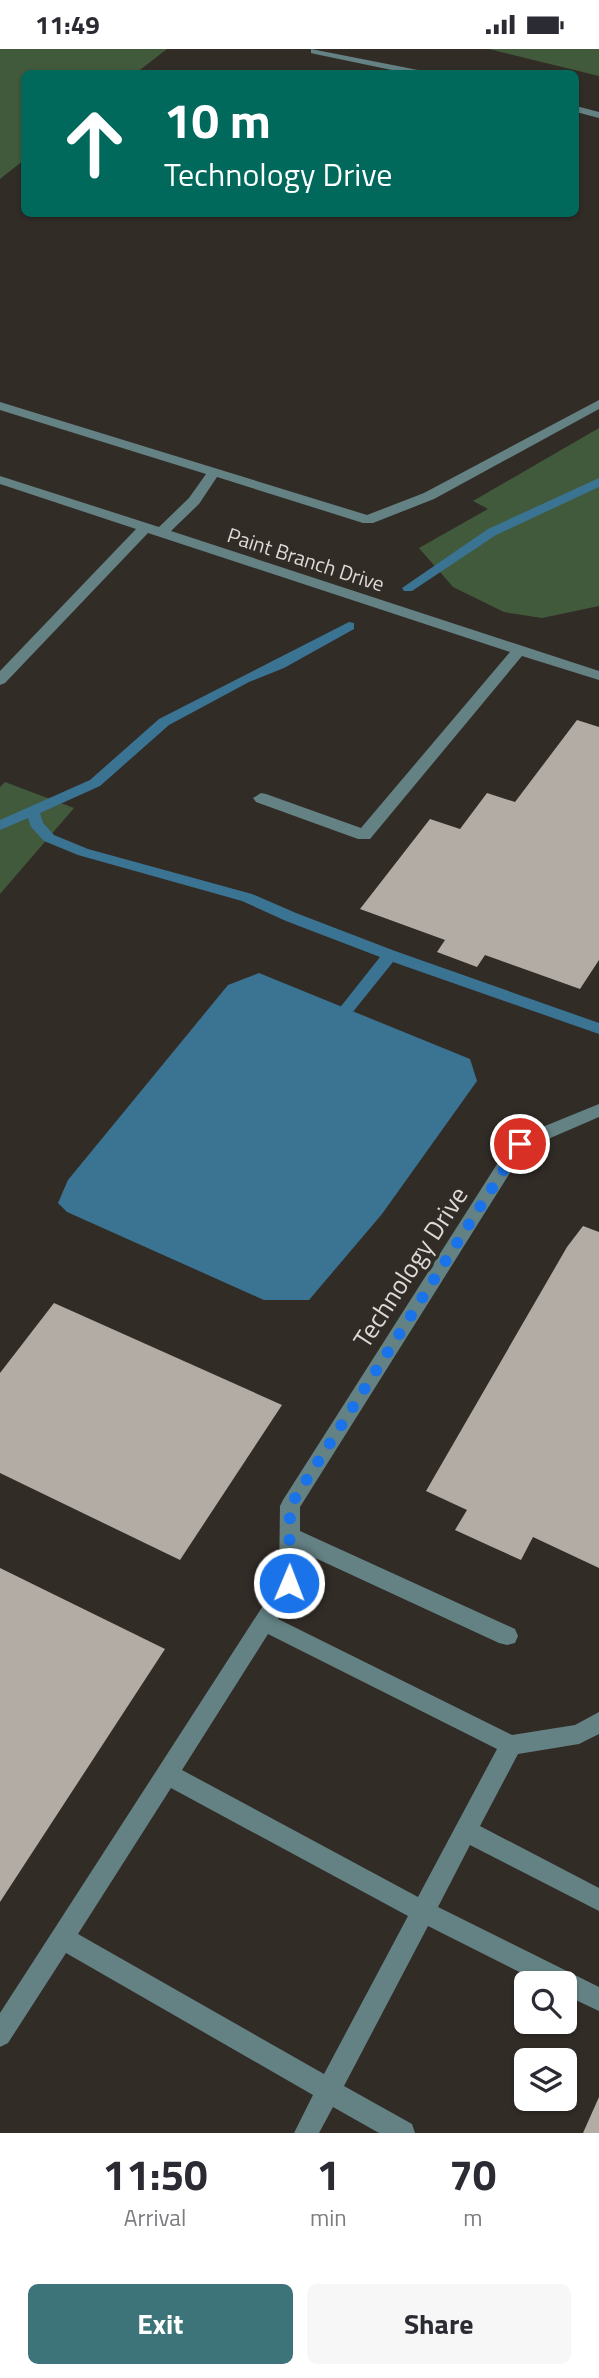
<!DOCTYPE html>
<style>
body{margin:0;font-family:"Titillium Web",sans-serif;background:#f7f7f7;color:#2b2b33;height:100vh;display:flex;flex-direction:column;font-size:26px;white-space:nowrap}
*{box-sizing:border-box;margin:0}
p{font-size:23px;color:#7c7c81}
.icon{flex:none;width:38px;height:38px;fill:none;stroke:currentColor;stroke-width:2;stroke-linecap:round;stroke-linejoin:round}
.map{position:relative;height:2084px;overflow:hidden}
.sheet{display:flex;flex-direction:column;background:#fff;flex:1}
.sheet>*{flex:none}
.banner{position:absolute;left:21px;top:21px;width:558px;height:147px;border-radius:10px;box-shadow:0 2px 5px #0004;background:#00695c;color:#fff;overflow:hidden}
.fabs{position:absolute;left:514px;top:1922px;display:grid;gap:14px}
.fabs a{display:grid;place-items:center;width:63px;height:63px;border-radius:10px;background:#fff;box-shadow:0 2px 5px #0004;font-size:35px}
.pin{position:absolute;display:grid;place-items:center;width:60px;height:60px;color:#fff;margin:-30px;border:4px solid #fff;border-radius:50%;box-shadow:0 2px 7px #0007}
.me{position:absolute;width:77px;margin:-38px;rotate:1deg;stroke-linejoin:round;filter:drop-shadow(0 0 5px #0008)}
.turn{display:flex;align-items:center;gap:24px;height:147px;padding:0 28px;font-size:32px}
.turn .icon{width:91px;height:91px;stroke-width:2.5}
.turn b{display:block;font-size:49px;line-height:60px}
.eta{display:flex;justify-content:space-evenly;align-items:center;height:119px;text-align:center}
.eta b{font-size:42px;font-weight:700;line-height:49px}
.action{display:flex;gap:14px;margin-top:auto;padding:14px 28px}
.action a{flex:1;height:80px;border-radius:10px;background:#3d7479;color:#fff;font-size:28px;font-weight:700;line-height:80px;text-align:center}
.action a+a{background:#f7f7f7;color:#2b2b33}
.status{display:flex;justify-content:space-between;align-items:center;height:49px;padding:0 35px;background:#fff;direction:ltr}
.status svg{height:19px;fill:currentColor}
.map>svg:first-child{display:block}
</style>
<div class="status"><b>11:49</b><svg viewBox="0 0 49 12"><path d="M0 12V9h3v3zM5 12V6h3v6zM10 12V3h3v9zM15 12V0h3v12zM26 1h20v11H26zM47 4h2v5h-2z"/></svg></div>
<div class="map">
<svg width="599" height="2084" viewBox="0 0 599 2084">
<rect width="100%" height="100%" fill="#322c27"/>
<g fill="#425a3c">
<path d="M 0,0 L 167,0 L 136,24 L 24,24 L 24,111 L 0,130 Z"/>
<path d="M 489,0 L 599,0 L 599,27 Z"/>
<path d="M 599,379 L 599,557 L 542,569 L 504,563 L 453,538 L 419,499 L 488,460 L 473,452 Z"/>
<path d="M 5,733 L 74,759 L 0,845 L 0,738 Z"/>
</g>
<path fill="#3b7392" d="M 259,924 L 470,1010 L 477,1032 L 382,1165 L 309,1251 L 264,1251 L 67,1163 L 58,1154 L 68,1131 L 228,936 Z"/>
<g fill="none" stroke-linecap="round" stroke-linejoin="round">
<g fill="#3b7392" fill-rule="evenodd">
<path d="M 599,429 L 599,438 L 496,486 L 412,542 L 404,542 L 402,539 L 488,480 Z"/>
<path d="M 349,573 L 354,574 L 354,580 L 284,619 L 249,633 L 169,676 L 100,737 L 40,764 L 43,774 L 54,786 L 88,800 L 252,845 L 296,864 L 395,902 L 599,974 L 599,985 L 393,913 L 352,964 L 342,964 L 339,960 L 342,956 L 380,908 L 286,872 L 242,852 L 78,806 L 44,792 L 31,778 L 28,769 L 0,781 L 0,771 L 90,731 L 159,670 Z"/>
</g>
</g>
<g fill="#b2aca5">
<path d="M 577,671 L 599,678 L 599,911 L 580,940 L 485,906 L 477,918 L 437,903 L 445,891 L 360,860 L 430,770 L 460,780 L 487,744 L 515,753 Z"/>
<path d="M 583,1177 L 599,1183 L 599,1519 L 533,1488 L 521,1511 L 490,1497 L 455,1481 L 467,1461 L 426,1442 L 567,1198 Z"/>
<path d="M 54,1254 L 282,1356 L 180,1511 L 0,1424 L 0,1324 Z"/>
<path d="M 0,1519 L 165,1600 L 0,1853 Z"/>
<path d="M 599,2048 L 599,2084 L 583,2084 Z"/>
</g>
<g fill="none" stroke-linecap="round" stroke-linejoin="round">
<g fill="#648284" fill-rule="evenodd">
<path d="M 311,0 L 418,21 L 423,24 L 406,24 L 315,5 L 311,4 Z"/>
<path d="M 576,57 L 599,63 L 599,69 L 576,63 Z"/>
<path d="M 599,351 L 599,360 L 434,450 L 373,474 L 363,474 L 217,428 L 199,455 L 171,482 L 599,622 L 599,631 L 522,607 L 370,790 L 358,790 L 256,753 L 253,749 L 261,744 L 266,745 L 361,779 L 510,603 L 148,484 L 5,634 L 0,636 L 0,622 L 136,480 L 0,435 L 0,427 L 159,478 L 189,449 L 206,425 L 0,361 L 0,353 L 367,466 L 424,444 Z"/>
<path d="M 599,1055 L 599,1068 L 525,1100 L 300,1458 L 300,1482 L 515,1580 L 518,1587 L 515,1594 L 507,1596 L 499,1594 L 300,1502 L 299,1534 L 278,1570 L 512,1686 L 575,1676 L 599,1663 L 599,1685 L 579,1695 L 518,1705 L 480,1777 L 599,1839 L 599,1862 L 470,1796 L 438,1858 L 599,1938 L 599,1962 L 565,1946 L 565,1934 L 541,1934 L 428,1877 L 344,2037 L 412,2075 L 415,2084 L 379,2084 L 333,2058 L 319,2084 L 294,2084 L 313,2046 L 66,1904 L 8,1994 L 0,1998 L 0,1964 L 279,1532 L 280,1457 L 283,1451 L 513,1090 ZM 268,1585 L 497,1700 L 418,1848 L 182,1721 ZM 171,1739 L 408,1867 L 324,2025 L 78,1885 Z"/>
</g>
</g>
<g fill="none" stroke-linecap="round" stroke-linejoin="round">
<path stroke="#1a73e8" stroke-width="12" stroke-dasharray="0 21.6" d="M 289,1534 L 290,1457 L 520,1095"/>
</g>
<g text-anchor="middle" dominant-baseline="central" stroke-width="7" stroke-linejoin="round" paint-order="stroke">
<g font-size="21" fill="#ddd9d6" stroke="#322c27">
<text transform="translate(306 510) rotate(18)">Paint Branch Drive</text>
</g>
<g font-size="26" fill="#ddd9d6" stroke="#322c27">
<text transform="translate(410 1218) rotate(-57)">Technology Drive</text>
</g>
</g>
</svg>
<div class="fabs">
<a><svg class="icon" aria-label="search" viewBox="0 0 24 24"><circle cx="10" cy="10" r="6"/><path d="M15 15l6 6"/></svg></a>
<a><svg class="icon" aria-label="layers" viewBox="0 0 24 24"><path d="M12 4l9 5-9 5-9-5zM3 14l9 5 9-5"/></svg></a>
</div>
<div class="pin" style="left:520px;top:1095px;background:#d93025"><svg class="icon" aria-label="arrive" viewBox="0 0 24 24"><path d="M6 21V4h12l-3 4 3 4H6"/></svg></div>
<svg class="me" style="left:289px;top:1534px" viewBox="-20 -20 40 40"><circle r="17" fill="#1a73e8" stroke="#fff" stroke-width="3"/><path d="M0-11L8 9 0 5-8 9z" fill="#fff"/></svg>
<div class="banner">
<div class="turn"><svg class="icon" aria-label="ahead" viewBox="0 0 24 24"><path d="M12 20V5M6 11l6-6 6 6"/></svg><div><b>10 m</b>Technology Drive</div></div>
</div>
</div>
<section class="sheet">
<div class="eta">
<div><b>11:50</b><p>Arrival</p></div>
<div><b>1</b><p>min</p></div>
<div><b>70</b><p>m</p></div>
</div>
<div class="action"><a>Exit</a><a>Share</a></div>
</section>
